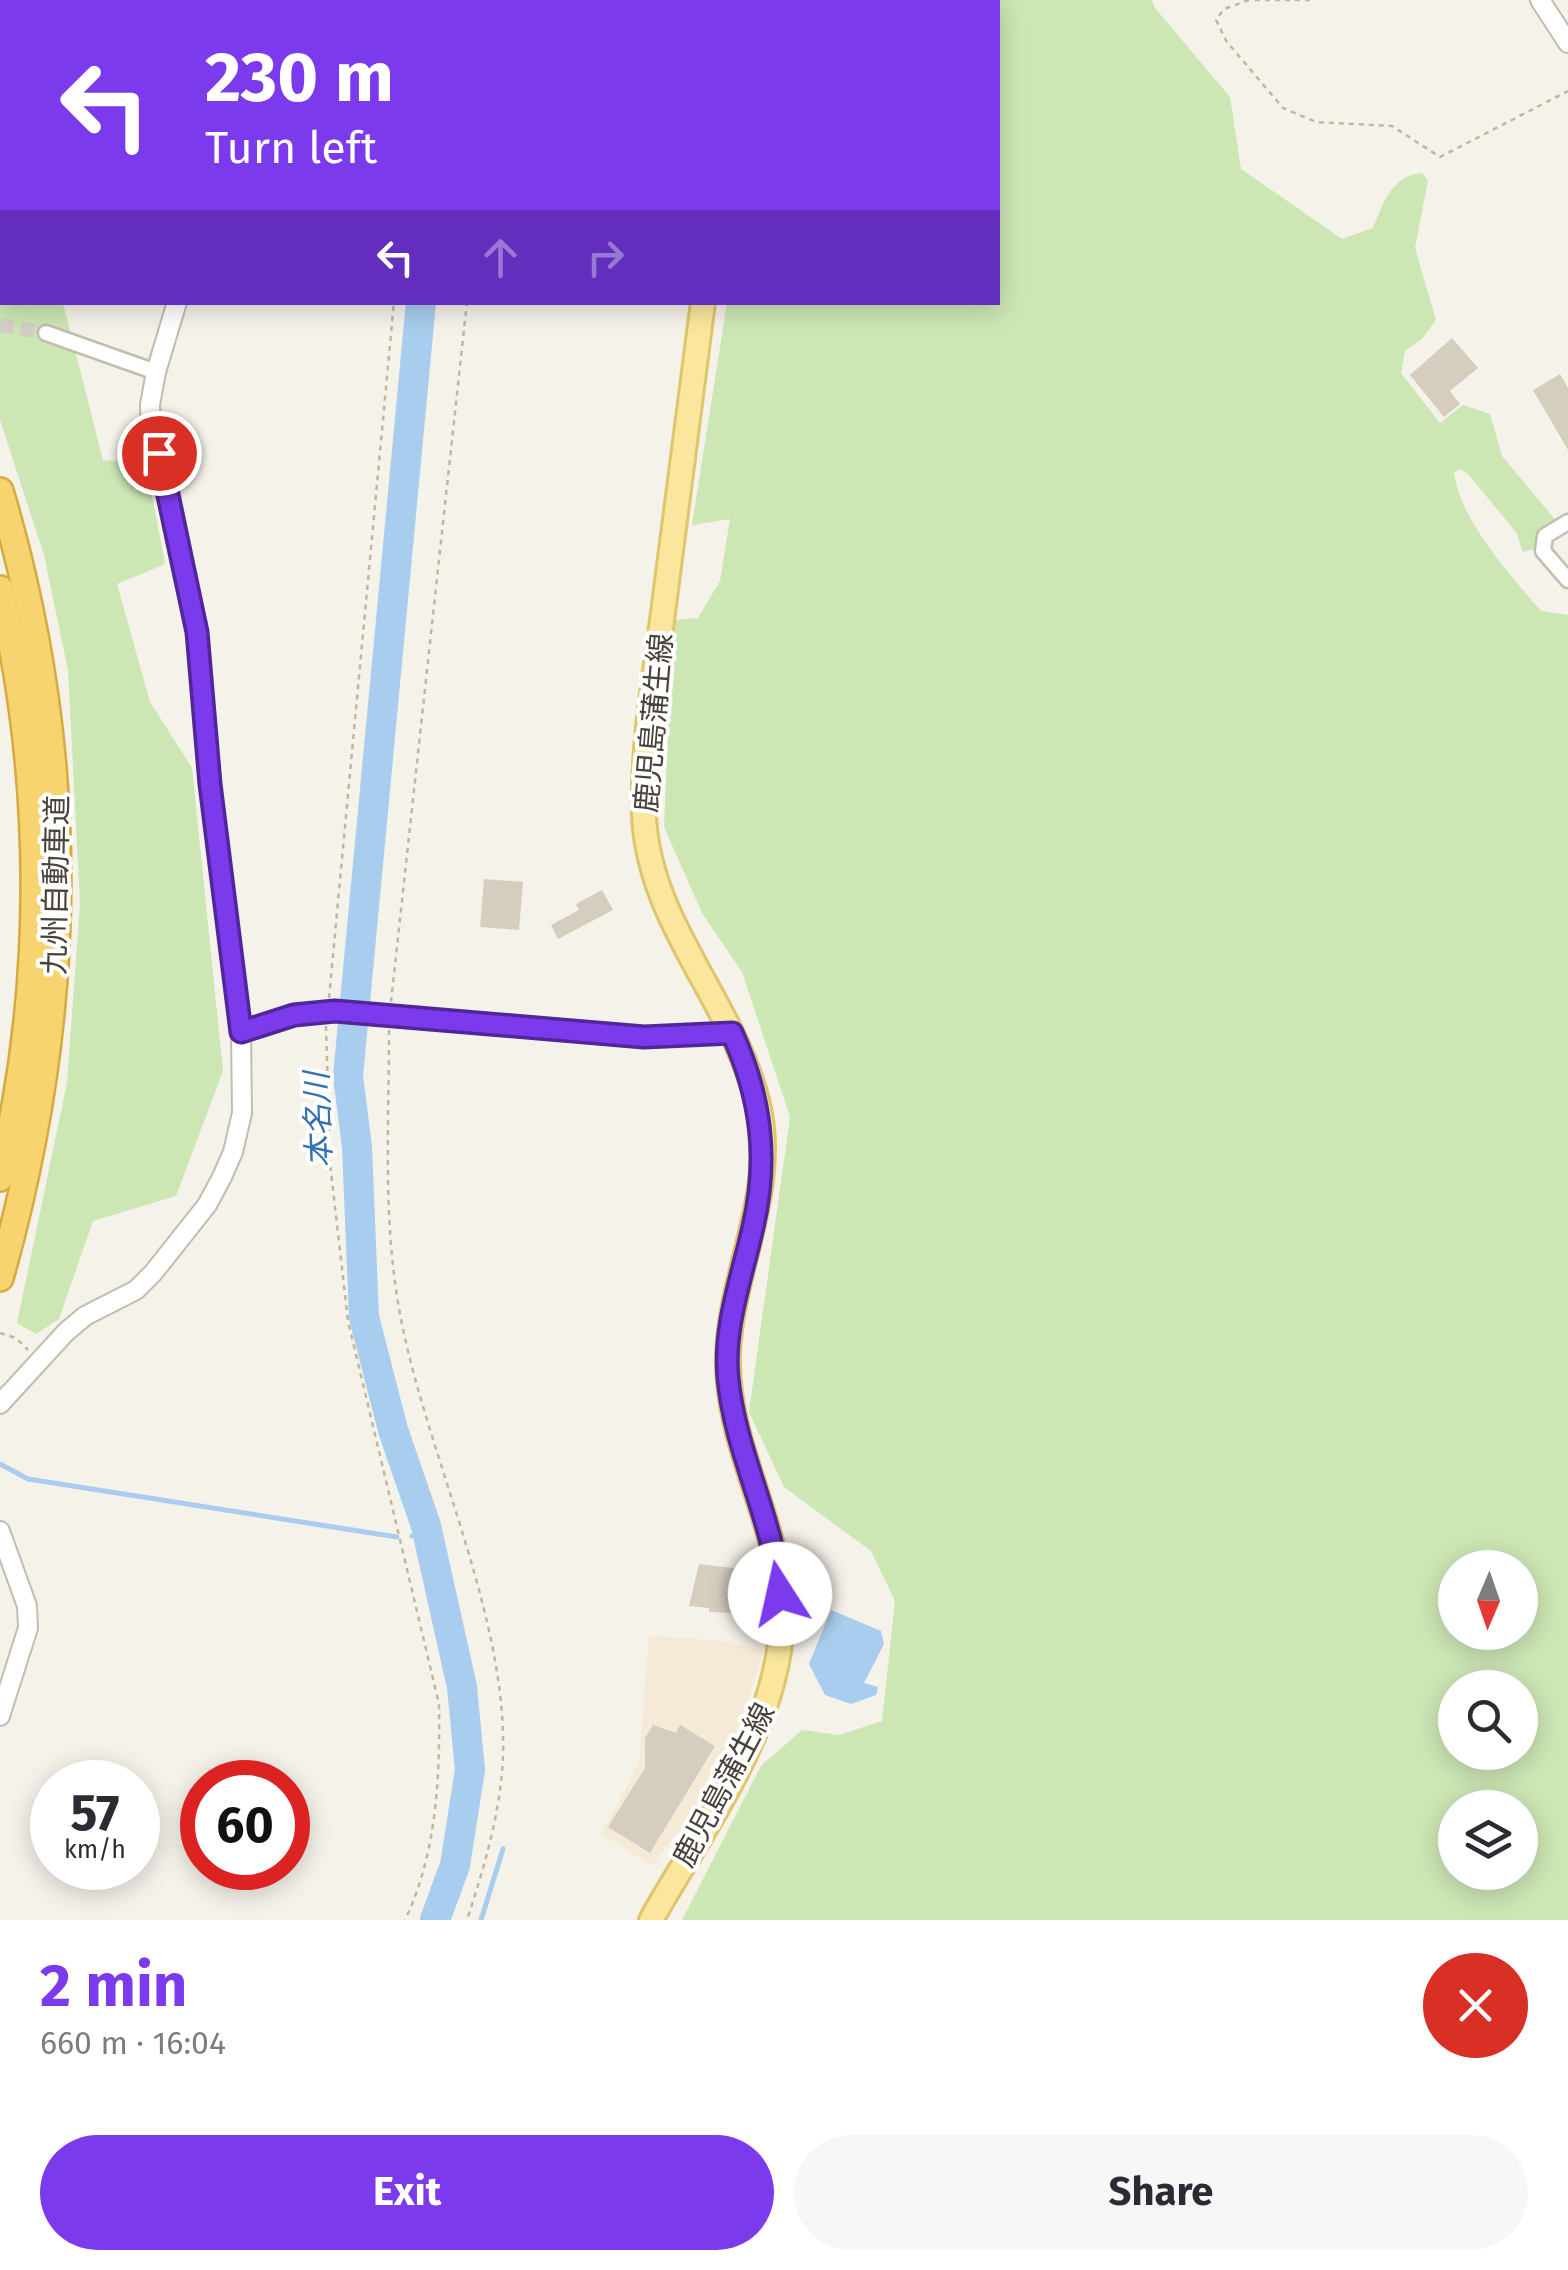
<!DOCTYPE html>
<meta charset="utf-8">
<style>
body{margin:0;font-family:"Fira Sans","Noto Sans JP",sans-serif;background:#f7f7f7;color:#2b2b33;height:100vh;display:flex;flex-direction:column;font-size:38px;white-space:nowrap}
*{box-sizing:border-box;margin:0}
p{font-size:32px;color:#7c7c81}
.icon{flex:none;width:55px;height:55px;fill:none;stroke:currentColor;stroke-width:2;stroke-linecap:round;stroke-linejoin:round}
.map{position:relative;height:1920px;overflow:hidden}
.details{display:flex;flex-direction:column;background:#fff;flex:1}
.details>*{flex:none}
.hud{position:absolute;left:0px;top:0px;width:1000px;height:305px;box-shadow:0 5px 25px #0003;background:#7c3aed;color:#fff;overflow:hidden}
.needle{width:65px;rotate:182deg}
.buttons{position:absolute;left:1438px;top:1550px;display:grid;gap:20px}
.buttons a{display:grid;place-items:center;width:100px;height:100px;border-radius:50%;background:#fff;box-shadow:0 5px 25px #0003;font-size:50px}
.speed{position:absolute;left:30px;top:1760px;display:flex;gap:20px;font-size:50px;font-weight:700;text-align:center}
.speed>*{display:grid;place-content:center;width:130px;height:130px;border-radius:50%;background:#fff;box-shadow:0 5px 25px #0003;line-height:1}
.speed small{font-size:25px;font-weight:400}
.speed .limit{border:15px solid #d22;background:#fff;color:#111}
.pin{position:absolute;display:grid;place-items:center;width:85px;height:85px;color:#fff;margin:-42px;border:5px solid #fff;border-radius:50%;box-shadow:0 2px 10px #0007}
.me{position:absolute;width:110px;margin:-55px;rotate:350deg;stroke-linejoin:round;filter:drop-shadow(0 0 8px #0008)}
.turn{display:flex;align-items:center;gap:35px;height:210px;padding:0 40px;font-size:45px}
.turn .icon{width:130px;height:130px;stroke-width:2.5}
.turn b{display:block;font-size:70px;line-height:85px}
.lanes{display:flex;align-items:center;height:95px;padding:0 40px;background:#0003;justify-content:center;gap:50px;direction:ltr}
.lanes .off{opacity:.35}
.round{display:grid;place-items:center;flex:none;width:105px;height:105px;border-radius:52px;background:#f7f7f7}
.summary{display:flex;align-items:center;justify-content:space-between;height:170px;padding:0 40px}
h1{font-size:60px;font-weight:700;line-height:75px;color:#7c3aed}
.primary-button{display:flex;gap:20px;margin-top:auto;padding:20px 40px}
.primary-button a{flex:1;height:115px;border-radius:60px;background:#7c3aed;color:#fff;font-size:40px;font-weight:700;line-height:115px;text-align:center}
.primary-button a+a{background:#f7f7f7;color:#2b2b33}
.map>svg:first-child{display:block}
</style>
<div class="map">
<svg width="1568" height="1920" viewBox="0 0 1568 1920">
<rect width="100%" height="100%" fill="#f4f2e9"/>
<path fill="#f5ead6" d="M 649,1636 L 712,1640 L 764,1650 L 736,1734 L 705,1794 L 652,1866 L 602,1834 L 639,1763 Z"/>
<g fill="#cce6b4" fill-rule="evenodd">
<path d="M 0,0 L 266,0 L 2,2 L 2,302 L 63,303 L 103,460 L 146,463 L 165,564 L 117,584 L 150,702 L 192,768 L 223,1071 L 176,1196 L 93,1221 L 59,1319 L 36,1334 L 17,1323 L 67,1083 L 80,904 L 68,670 L 44,555 L 0,420 Z"/>
<path d="M 766,0 L 1152,0 L 1155,8 L 1230,97 L 1241,169 L 1342,239 L 1373,228 C 1383,204 1392,175 1422,173 L 1428,180 L 1415,248 L 1436,320 L 1422,339 L 1405,351 L 1401,373 L 1440,423 L 1463,405 L 1490,414 L 1502,456 L 1558,523 L 1542,533 L 1535,549 L 1523,552 L 1516,532 L 1468,474 L 1460,469 L 1454,472 C 1459,519 1511,576 1541,611 L 1568,615 L 1568,1920 L 682,1920 L 761,1766 L 802,1730 L 839,1735 L 882,1721 L 895,1601 L 871,1551 L 784,1487 L 749,1412 L 790,1117 L 742,972 L 702,913 L 664,827 L 673,620 L 698,618 L 720,581 L 730,519 L 692,525 L 727,303 L 998,302 L 998,2 ZM 1455,1568 L 1520,1568 L 1520,1632 L 1455,1632 ZM 1455,1688 L 1520,1688 L 1520,1752 L 1455,1752 ZM 1455,1808 L 1520,1808 L 1520,1872 L 1455,1872 Z"/>
</g>
<path fill="#a9cdee" d="M 831,1610 L 881,1631 L 884,1644 L 864,1683 L 878,1687 L 876,1695 L 851,1704 L 825,1695 L 809,1664 Z"/>
<g fill="none" stroke-linecap="round" stroke-linejoin="round">
<g stroke="#a9cdee" stroke-width="5">
<path d="M 0,1464 L 28,1479 L 397,1537"/>
<path d="M 412,1536 L 428,1536"/>
<path d="M 481,1920 L 503,1849"/>
</g>
<g stroke="#a9cdee" stroke-width="30">
<path d="M 444,2 L 445,0"/>
<path d="M 421,302 L 348,1076 L 357,1147 L 364,1317 L 393,1430 L 426,1526 L 462,1687 L 470,1770 L 455,1865 L 435,1920"/>
</g>
</g>
<g fill="#d5cebf">
<path d="M 1452,338 L 1478,368 L 1450,391 L 1460,404 L 1444,417 L 1410,375 Z"/>
<path d="M 1560,374 L 1568,388 L 1568,450 L 1533,390 Z"/>
<path d="M 484,879 L 523,882 L 519,930 L 480,927 Z"/>
<path d="M 602,890 L 613,910 L 558,939 L 551,925 L 579,910 L 576,904 Z"/>
<path d="M 699,1564 L 749,1570 L 756,1582 L 754,1614 L 709,1612 L 709,1608 L 689,1606 Z"/>
<path d="M 653,1725 L 676,1733 L 680,1725 L 715,1746 L 650,1853 L 608,1827 L 645,1768 L 645,1738 Z"/>
</g>
<g fill="none" stroke-linecap="round" stroke-linejoin="round">
<path stroke="#d2cfc6" stroke-width="14" stroke-dasharray="14 7" stroke-linecap="butt" d="M 0,325 L 46,333"/>
<g stroke="#c2bdaf" stroke-width="19">
<g id="minor">
<path d="M 46,333 L 156,372"/>
<path d="M 1568,522 L 1545,536 L 1543,551 L 1568,580"/>
<path d="M 241,1032 L 293,1015 L 335,1011 L 644,1037 L 732,1033"/>
</g>
</g>
<g stroke="#c2bdaf" stroke-width="22">
<g id="tertiary">
<path d="M 1540,0 L 1568,43"/>
<path d="M 319,2 L 320,0"/>
<path d="M 0,1404 L 66,1332 L 85,1316 L 136,1290 L 153,1273 L 207,1205 L 222,1177 L 233,1152 L 242,1113 L 241,1032 L 210,785 L 197,632 L 166,475 L 151,431 L 150,405 L 156,372 L 177,302"/>
<path d="M 0,1531 L 27,1606 L 28,1628 L 0,1716"/>
</g>
</g>
<g stroke="#dfc56c" stroke-width="28">
<g id="primary">
<path d="M 748,2 L 748,0"/>
<path d="M 651,1920 C 710,1815 803,1696 778,1570 C 764,1498 726,1431 728,1356 C 730,1275 775,1197 760,1114 C 740,1008 649,928 644,816 C 642,746 655,675 664,605 C 677,504 690,403 703,302"/>
</g>
</g>
<g stroke="#d7aa40" stroke-width="30">
<g id="motorway">
<path d="M 0,491 C 79,756 75,1013 0,1278"/>
<path d="M 0,589 C 45,780 46,987 0,1178"/>
</g>
</g>
<g stroke="#c0b79e" stroke-width="2.5" stroke-dasharray="5 5" stroke-linecap="butt">
<path d="M 1249,0 L 1224,9 L 1216,20 L 1227,42 L 1283,108 L 1316,122 L 1392,126 L 1440,157 L 1568,91"/>
<path d="M 1255,0 L 1312,0"/>
<path d="M 421,2 L 421,0"/>
<path d="M 495,2 L 495,0"/>
<path d="M 329,998 L 394,302"/>
<path d="M 391,1002 L 467,302"/>
<path d="M 326,1026 L 330,1163 L 348,1321 L 439,1704 C 440,1777 437,1853 405,1920"/>
<path d="M 389,1030 C 389,1128 382,1227 402,1324 C 430,1464 514,1631 502,1773 C 497,1824 483,1871 467,1920"/>
<path d="M 0,1333 L 16,1338 L 28,1350"/>
</g>
<use href="#minor" stroke="#fff" stroke-width="14"/>
<use href="#tertiary" stroke="#fff" stroke-width="18"/>
<use href="#primary" stroke="#fae69c" stroke-width="22"/>
<use href="#motorway" stroke="#f8d470" stroke-width="25"/>
</g>
<g fill="none" stroke-linecap="round" stroke-linejoin="round">
<g stroke="#51269a" stroke-width="25">
<path id="route" d="M 159,453 L 197,632 L 210,784 L 241,1032 L 294,1015 L 335,1011 L 644,1037 L 732,1033 C 761,1097 769,1158 753,1227 C 742,1277 723,1327 728,1378 C 735,1453 774,1520 780,1594"/>
</g>
<use href="#route" stroke="#7c3aed" stroke-width="18"/>
</g>
<g text-anchor="middle" dominant-baseline="central" stroke-width="8" stroke-linejoin="round" paint-order="stroke">
<g font-size="30" fill="#484238" stroke="#fff">
<text transform="translate(654 723) rotate(-85)">鹿児島蒲生線</text>
<text transform="translate(56 885) rotate(-89)">九州自動車道</text>
<text transform="translate(724 1785) rotate(-62)">鹿児島蒲生線</text>
</g>
<g font-size="32" font-style="italic" fill="#3573b0" stroke="#fff">
<text transform="translate(318 1120) rotate(-92)">本名川</text>
</g>
</g>
</svg>
<div class="buttons">
<a><svg class="needle" viewBox="-14 -14 28 28"><path d="M0-13l5 13h-10z" fill="#e53935"/><path d="M0 13l5-13h-10z" fill="#7c7c81"/></svg></a>
<a><svg class="icon" aria-label="search" viewBox="0 0 24 24"><circle cx="10" cy="10" r="6"/><path d="M15 15l6 6"/></svg></a>
<a><svg class="icon" aria-label="layers" viewBox="0 0 24 24"><path d="M12 4l9 5-9 5-9-5zM3 14l9 5 9-5"/></svg></a>
</div>
<div class="speed"><div>57<small>km/h</small></div><div class="limit">60</div></div>
<div class="pin" style="left:159px;top:453px;background:#d93025"><svg class="icon" aria-label="arrive" viewBox="0 0 24 24"><path d="M6 21V4h12l-3 4 3 4H6"/></svg></div>
<svg class="me" style="left:780px;top:1594px" viewBox="-20 -20 40 40"><circle r="19" fill="#fff"/><path d="M0-13L10 11 0 6-10 11z" fill="#7c3aed"/></svg>
<div class="hud">
<div class="turn"><svg class="icon" aria-label="left" viewBox="0 0 24 24"><path d="M17 20v-9H6M10 6l-5 5 5 5"/></svg><div><b>230 m</b>Turn left</div></div>
<div class="lanes"><svg class="icon" aria-label="left" viewBox="0 0 24 24"><path d="M17 20v-9H6M10 6l-5 5 5 5"/></svg><svg class="icon off" aria-label="ahead" viewBox="0 0 24 24"><path d="M12 20V5M6 11l6-6 6 6"/></svg><svg class="icon off" aria-label="right" viewBox="0 0 24 24"><path d="M7 20v-9h11M14 6l5 5-5 5"/></svg></div>
</div>
</div>
<section class="details">
<div class="summary"><div><h1>2 min</h1><p>660 m · 16:04</p></div><a class="round" style="background:#d93025;color:#fff"><svg class="icon" aria-label="close" viewBox="0 0 24 24"><path d="M6 6l12 12M18 6L6 18"/></svg></a></div>
<div class="primary-button"><a>Exit</a><a>Share</a></div>
</section>
